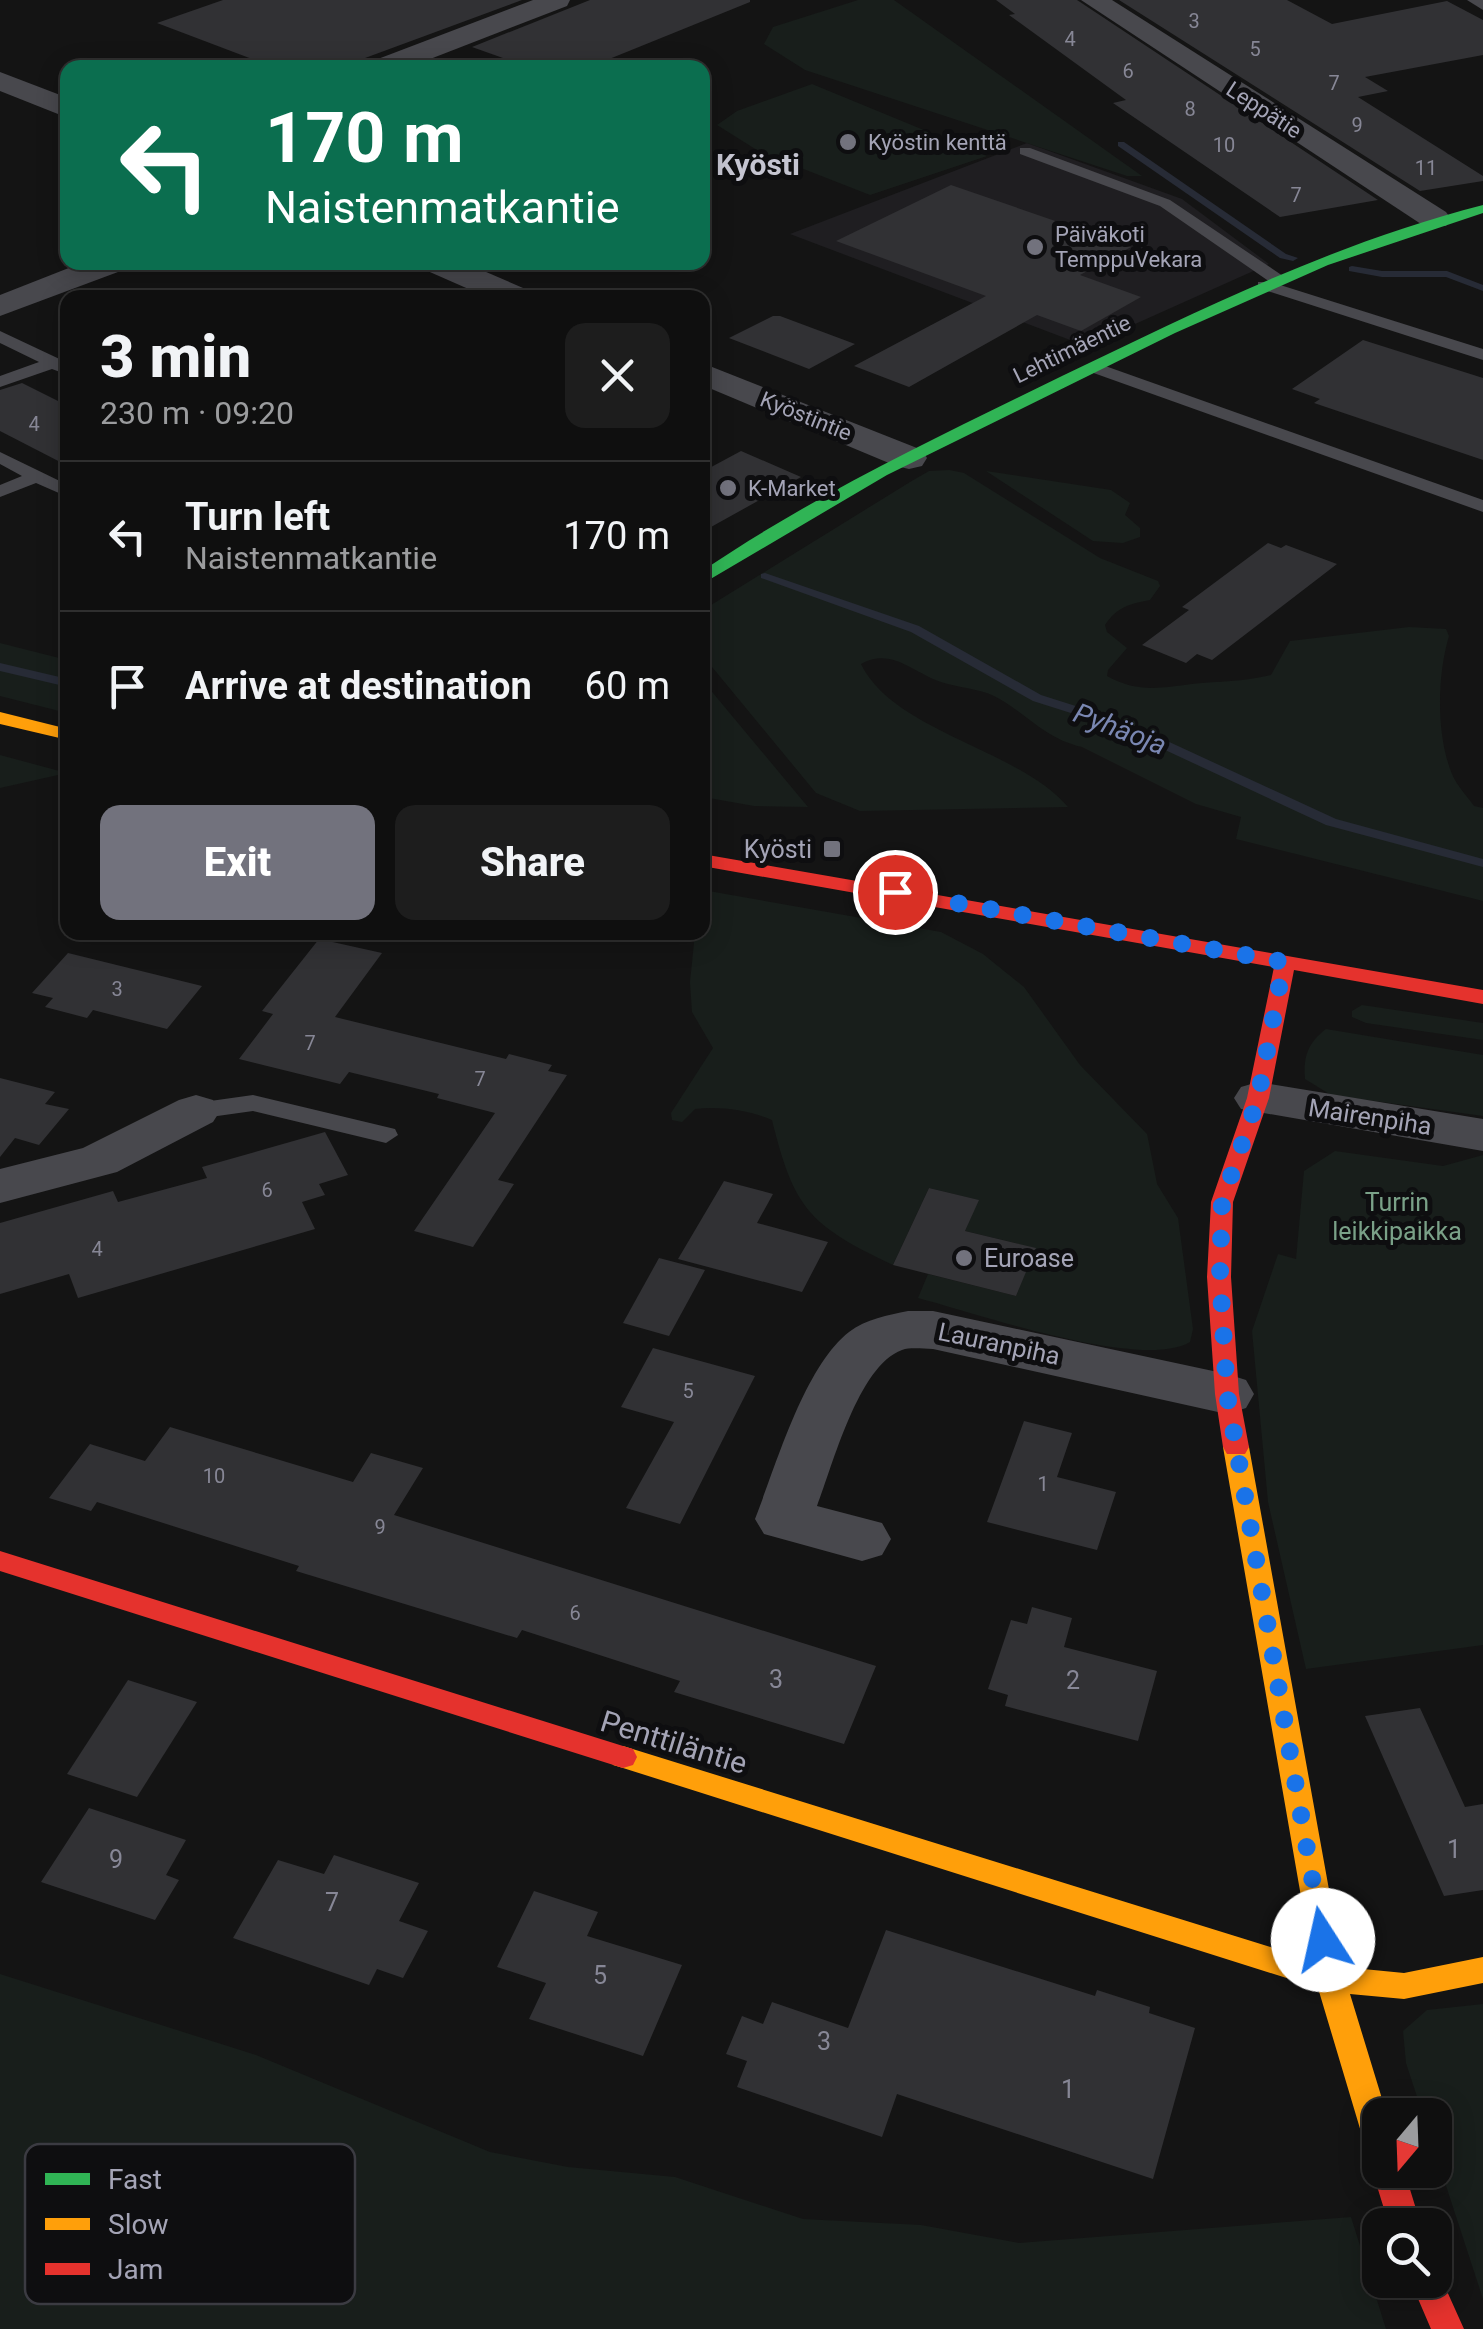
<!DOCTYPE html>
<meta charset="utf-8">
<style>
body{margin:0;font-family:Roboto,sans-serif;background:#1d1d1d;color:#f1f3f6;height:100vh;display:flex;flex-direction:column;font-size:38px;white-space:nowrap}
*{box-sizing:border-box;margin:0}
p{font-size:32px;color:#9b9c9e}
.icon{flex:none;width:55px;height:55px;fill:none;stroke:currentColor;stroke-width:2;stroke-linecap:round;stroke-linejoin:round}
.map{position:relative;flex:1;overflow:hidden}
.side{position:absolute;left:60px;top:290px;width:650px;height:650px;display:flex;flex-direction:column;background:#0f0f0f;border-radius:20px;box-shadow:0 5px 25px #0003,0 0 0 2px #2f2f2f}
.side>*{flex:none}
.guide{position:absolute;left:60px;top:60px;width:650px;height:210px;border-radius:20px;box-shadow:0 5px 25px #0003,0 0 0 2px #2f2f2f;background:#0b6e4f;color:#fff;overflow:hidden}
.needle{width:65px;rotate:199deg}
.buttons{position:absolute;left:1362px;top:2098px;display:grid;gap:20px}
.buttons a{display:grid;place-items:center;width:90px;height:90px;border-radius:20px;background:#0f0f0f;box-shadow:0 5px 25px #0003,0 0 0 2px #2f2f2f;font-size:50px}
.pin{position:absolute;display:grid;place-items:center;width:85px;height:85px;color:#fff;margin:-42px;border:5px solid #fff;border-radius:50%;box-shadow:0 2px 10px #0007}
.me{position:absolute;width:110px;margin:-55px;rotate:350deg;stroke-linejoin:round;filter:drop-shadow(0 0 8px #0008)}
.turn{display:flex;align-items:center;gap:35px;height:210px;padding:0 40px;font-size:45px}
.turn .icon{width:130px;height:130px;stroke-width:2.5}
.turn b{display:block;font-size:70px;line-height:85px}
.round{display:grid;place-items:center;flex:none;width:105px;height:105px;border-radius:20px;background:#1d1d1d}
.headline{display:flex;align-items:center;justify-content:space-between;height:170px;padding:0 40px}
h1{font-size:60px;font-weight:800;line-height:75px}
.action{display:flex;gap:20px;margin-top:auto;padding:20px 40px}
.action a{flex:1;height:115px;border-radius:20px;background:#72727d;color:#fff;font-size:40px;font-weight:800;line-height:115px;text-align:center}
.action a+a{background:#1d1d1d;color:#f1f3f6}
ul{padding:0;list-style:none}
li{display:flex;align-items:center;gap:30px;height:150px;padding:0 40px;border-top:2px solid #2f2f2f}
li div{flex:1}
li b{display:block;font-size:38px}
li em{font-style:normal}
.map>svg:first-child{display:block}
</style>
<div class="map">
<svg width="1483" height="2329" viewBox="0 0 1483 2329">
<rect width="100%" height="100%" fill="#141414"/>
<path fill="#1f1e21" d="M 1027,143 L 1182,199 L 1269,264 L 1086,346 L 790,234 Z"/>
<g fill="#181e1b">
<path d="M 858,0 L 894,0 L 1142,176 L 1127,176 L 805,70 L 764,44 L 773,27 Z"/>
<path d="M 812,84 L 987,156 L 870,195 L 760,152 L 717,125 L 737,111 Z"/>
<path d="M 949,470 L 964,473 L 1100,558 L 1158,581 L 1160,586 L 1150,600 C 1129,604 1117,607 1105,625 L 1107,632 L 1127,648 L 1108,670 L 1107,676 C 1138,693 1159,688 1192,684 C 1220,681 1241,682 1271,675 L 1290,641 L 1409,627 L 1446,629 L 1449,636 C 1437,676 1436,735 1452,774 C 1457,786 1467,796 1474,806 L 1483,808 L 1483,901 L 1236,839 L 1241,817 L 1196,804 L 1082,747 C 1043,738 1027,713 994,696 C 977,688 959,688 941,682 C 913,673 892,647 861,664 C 894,732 1019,749 1068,807 L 860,811 L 816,793 L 703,656 L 703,610 L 910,482 L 929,471 Z"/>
<path d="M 986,471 L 1111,490 L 1130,503 L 1125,515 L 1140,528 L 1140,537 L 1123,543 L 1093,541 Z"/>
<path d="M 0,643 L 67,660 L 67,713 L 0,696 Z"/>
<path d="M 703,681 L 808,807 L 754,806 L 703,797 Z"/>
<path d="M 0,755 L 67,773 L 0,788 Z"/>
<path d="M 703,890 L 941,932 L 983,954 L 1024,987 L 1080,1065 L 1147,1134 L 1157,1184 L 1178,1218 L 1193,1329 L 1190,1342 C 1141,1371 976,1313 918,1298 L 928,1274 L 1016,1296 L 1035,1248 L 965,1231 L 978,1200 L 929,1188 L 893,1265 C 809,1225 794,1209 772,1120 C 748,1110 720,1106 695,1109 L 682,1122 L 672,1120 L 671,1113 L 713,1048 L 692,1012 L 690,982 L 695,933 L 702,932 Z"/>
<path d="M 1362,1005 L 1483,1023 L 1483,1040 L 1366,1023 L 1352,1017 L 1352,1011 Z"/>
<path d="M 1326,1029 L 1483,1055 L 1483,1116 L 1331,1095 L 1305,1079 C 1303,1056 1308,1043 1326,1029 Z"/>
<path d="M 1335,1151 L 1443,1166 L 1483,1155 L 1483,1645 L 1306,1669 L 1268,1502 L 1252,1331 L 1278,1254 L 1296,1259 L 1304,1171 Z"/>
<path d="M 0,1974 L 256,2055 L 490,2152 L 568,2167 L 675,2177 L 803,2219 L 921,2225 L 1019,2243 L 1351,2217 L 1386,2329 L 0,2329 Z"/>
<path d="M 1483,2004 L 1483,2299 L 1435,2152 L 1435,2115 L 1423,2115 L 1406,2063 L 1403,2031 L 1427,2010 Z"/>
</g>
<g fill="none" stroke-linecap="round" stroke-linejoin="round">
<g fill="#272b36" fill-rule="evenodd">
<path d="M 1118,142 L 1124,142 L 1286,254 L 1298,258 L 1293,261 L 1280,258 L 1118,146 Z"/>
<path d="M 1352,266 L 1382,271 L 1447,271 L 1483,285 L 1483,291 L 1446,277 L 1382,277 L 1349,271 L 1349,267 Z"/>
<path d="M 765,573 L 919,626 L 1041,695 L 1126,722 L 1336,819 L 1483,859 L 1483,867 L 1326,825 L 1118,728 L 1033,701 L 911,632 L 761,578 L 761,574 Z"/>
<path d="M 0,663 L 68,679 L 68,687 L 0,671 Z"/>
</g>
</g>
<g fill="#313134">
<path d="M 223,0 L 522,0 L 338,68 L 276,68 L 157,23 Z"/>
<path d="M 590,0 L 750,0 L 750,2 L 587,68 L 531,68 L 472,47 Z"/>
<path d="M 996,0 L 1077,0 L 1378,200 L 1280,217 L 1113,103 L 1126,100 L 1009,15 L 1015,14 Z"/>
<path d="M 1119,0 L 1287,0 L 1332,24 L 1447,1 L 1483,20 L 1483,55 L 1365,77 L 1388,91 L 1358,97 L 1483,176 L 1483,181 L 1420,191 Z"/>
<path d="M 951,185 L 1131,247 L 1080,275 L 1141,297 L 1081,331 L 1037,315 L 909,387 L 854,366 L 986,296 L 836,241 Z"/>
<path d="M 773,316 L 780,316 L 855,344 L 809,369 L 729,338 Z"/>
<path d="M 1363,340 L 1483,378 L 1483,460 L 1314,403 L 1320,399 L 1292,389 Z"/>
<path d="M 22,383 L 68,406 L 68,466 L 0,431 L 0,390 Z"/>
<path d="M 741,451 L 801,477 L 702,532 L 702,472 Z"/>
<path d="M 1268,543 L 1281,548 L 1286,545 L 1337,564 L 1212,660 L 1197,654 L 1186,663 L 1142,645 L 1189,610 L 1182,607 Z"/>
<path d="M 319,939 L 382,953 L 335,1017 L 506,1059 L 509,1054 L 552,1065 L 548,1071 L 567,1075 L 498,1180 L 514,1184 L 473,1247 L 414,1231 L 495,1113 L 437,1098 L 439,1094 L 349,1072 L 340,1084 L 239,1059 L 273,1014 L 262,1011 Z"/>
<path d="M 68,953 L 202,986 L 167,1029 L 93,1010 L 87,1018 L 45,1007 L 53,998 L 32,993 Z"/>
<path d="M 0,1078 L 55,1092 L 45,1104 L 69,1109 L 39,1145 L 15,1138 L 0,1157 Z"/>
<path d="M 325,1132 L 348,1175 L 319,1184 L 325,1195 L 302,1202 L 315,1229 L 78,1298 L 69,1274 L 0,1294 L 0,1223 L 113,1191 L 118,1202 L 207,1178 L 202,1167 Z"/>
<path d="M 724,1181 L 773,1194 L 757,1223 L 828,1242 L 802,1292 L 678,1259 Z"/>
<path d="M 929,1188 L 979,1200 L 965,1231 L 1036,1248 L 1016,1296 L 893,1265 Z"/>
<path d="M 659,1258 L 705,1270 L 669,1336 L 623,1323 Z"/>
<path d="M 653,1348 L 755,1376 L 680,1524 L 626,1508 L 674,1422 L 621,1407 Z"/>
<path d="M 1024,1421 L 1072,1433 L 1057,1477 L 1116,1492 L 1097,1550 L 987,1522 Z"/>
<path d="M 170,1427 L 353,1482 L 371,1453 L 423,1468 L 394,1515 L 876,1666 L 844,1744 L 674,1692 L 680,1681 L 522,1630 L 517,1638 L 296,1571 L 299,1566 L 97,1502 L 91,1511 L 49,1498 L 90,1444 L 145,1461 Z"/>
<path d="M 1032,1607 L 1072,1618 L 1064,1647 L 1157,1671 L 1138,1741 L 1005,1706 L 1008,1695 L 988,1689 L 1011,1620 L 1027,1624 Z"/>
<path d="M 128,1680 L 197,1702 L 137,1797 L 67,1774 Z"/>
<path d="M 1420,1708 L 1465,1807 L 1483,1804 L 1483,1890 L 1444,1896 L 1365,1716 Z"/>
<path d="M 89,1808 L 186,1840 L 166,1875 L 179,1880 L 155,1920 L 41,1882 Z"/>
<path d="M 334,1855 L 419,1883 L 399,1921 L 428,1931 L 403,1978 L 377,1969 L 369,1985 L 233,1938 L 278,1860 L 324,1874 Z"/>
<path d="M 534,1891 L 598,1912 L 587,1936 L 682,1965 L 643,2056 L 529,2019 L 546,1983 L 497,1967 Z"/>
<path d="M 886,1930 L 1095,1996 L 1097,1990 L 1150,2007 L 1149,2013 L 1195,2028 L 1153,2179 L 897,2094 L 882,2137 L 737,2087 L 747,2061 L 726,2054 L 742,2016 L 763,2024 L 772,2002 L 848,2028 Z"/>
</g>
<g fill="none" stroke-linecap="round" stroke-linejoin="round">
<g fill="#48484d" fill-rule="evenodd">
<path d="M 1020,148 L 1030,148 L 1170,200 L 1283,276 L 1285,279 L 1277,284 L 1483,349 L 1483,360 L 1258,288 L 1258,282 L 1270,282 L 1160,206 L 1020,154 Z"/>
<path d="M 0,331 L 68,363 L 68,375 L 52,369 L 0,387 L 0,376 L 39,362 L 0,343 Z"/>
<path d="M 1094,362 L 1483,500 L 1483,512 L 1088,371 L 1085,367 Z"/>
<path d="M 0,452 L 68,485 L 68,497 L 36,483 L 0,497 L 0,485 L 22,476 L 0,464 Z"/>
<path d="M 253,1095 L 395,1129 L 398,1135 L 386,1143 L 253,1111 L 196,1119 L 184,1111 L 196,1103 Z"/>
</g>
<g fill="#48484d" fill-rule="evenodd">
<path d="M 533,0 L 570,0 L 567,6 L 407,68 L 366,68 L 370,62 Z"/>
<path d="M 1081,0 L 1112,0 L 1446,212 L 1451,219 L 1446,226 L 1424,226 Z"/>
<path d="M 1467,0 L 1483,0 L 1483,10 Z"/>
<path d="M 0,72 L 68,98 L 68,118 L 0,91 Z"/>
<path d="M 84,262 L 131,262 L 126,269 L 0,316 L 0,295 Z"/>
<path d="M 418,262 L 463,262 L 530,291 L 534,298 L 489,298 L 423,269 Z"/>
<path d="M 702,363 L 922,450 L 927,458 L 922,466 L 909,469 L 896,466 L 702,385 Z"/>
<path d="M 1258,1082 L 1483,1119 L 1483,1151 L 1241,1109 L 1234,1098 L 1241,1087 Z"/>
<path d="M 196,1095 L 213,1100 L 220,1111 L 213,1122 L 117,1172 L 0,1203 L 0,1169 L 83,1148 L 179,1100 Z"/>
<path d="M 908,1311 L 933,1311 L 1227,1374 L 1246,1380 L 1254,1394 L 1246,1408 L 1227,1414 L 933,1349 C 923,1349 911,1347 902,1350 C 858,1366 833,1465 817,1506 L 882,1523 L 891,1539 L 882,1555 L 862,1561 L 764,1534 L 755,1519 C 776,1466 804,1367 849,1332 C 866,1319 888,1315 908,1311 Z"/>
</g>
<path fill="#30b455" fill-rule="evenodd" d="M 1483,205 L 1483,213 L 1328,265 L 1175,333 L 887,475 L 702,584 L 702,571 C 816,494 939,436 1062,376 C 1199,310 1335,243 1483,205 Z"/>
<g fill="#ff9f0a" fill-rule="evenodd">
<path d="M 0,712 L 68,729 L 68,740 L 0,724 Z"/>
<path d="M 1236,1438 L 1245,1440 L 1249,1447 L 1343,1967 L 1404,1973 L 1483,1957 L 1483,1983 L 1404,1999 L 1350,1994 L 1387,2115 L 1380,2115 L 1380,2157 L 1369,2152 L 1364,2142 L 1318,1988 L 623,1768 L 613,1765 L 609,1757 L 613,1749 L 623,1746 L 1312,1960 L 1223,1447 L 1227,1440 Z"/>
</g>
<g fill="#e5322d" fill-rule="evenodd">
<path d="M 702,854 L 1483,990 L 1483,1004 L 1294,970 L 1269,1098 L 1233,1202 L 1231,1277 L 1239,1394 L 1249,1447 L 1245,1454 L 1227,1454 L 1223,1447 L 1215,1394 L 1207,1277 L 1211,1202 L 1247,1098 L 1274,967 L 702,866 Z"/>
<path d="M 0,1551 L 623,1746 L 633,1749 L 637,1757 L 633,1765 L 623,1768 L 0,1571 Z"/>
<path d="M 1380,2158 L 1380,2170 L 1404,2170 L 1421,2225 L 1389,2225 L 1372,2170 Z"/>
<path d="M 1435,2268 L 1437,2269 L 1464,2329 L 1431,2329 L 1410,2280 L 1435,2280 Z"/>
</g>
</g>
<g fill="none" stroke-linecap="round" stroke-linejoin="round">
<path stroke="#1a73e8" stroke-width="18" stroke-dasharray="0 32.4" d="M 895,892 L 1284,962 L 1258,1098 L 1222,1202 L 1220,1276 L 1227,1394 L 1323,1940"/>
</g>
<g fill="#72727d" stroke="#0e0e10" stroke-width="4">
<circle cx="848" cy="142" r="10"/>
<circle cx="1035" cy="247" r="10"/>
<circle cx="728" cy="488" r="10"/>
<rect x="822" y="839" width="20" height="20" rx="5"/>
<circle cx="964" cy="1258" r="10"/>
</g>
<g text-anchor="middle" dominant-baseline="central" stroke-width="10" stroke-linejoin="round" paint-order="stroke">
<g font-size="20" fill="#878796">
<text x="1194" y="21">3</text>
<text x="1070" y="39">4</text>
<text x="1255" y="49">5</text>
<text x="1128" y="71">6</text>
<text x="1334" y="83">7</text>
<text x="1190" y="109">8</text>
<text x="1357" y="125">9</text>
<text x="1224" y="145">10</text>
<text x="1426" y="168">11</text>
<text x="1296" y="195">7</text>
<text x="34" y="424">4</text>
<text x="117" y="989">3</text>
<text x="310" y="1043">7</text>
<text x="480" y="1079">7</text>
<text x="267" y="1190">6</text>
<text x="97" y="1249">4</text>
<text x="688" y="1391">5</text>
<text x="214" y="1476">10</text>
<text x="1043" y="1484">1</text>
<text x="380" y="1527">9</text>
<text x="575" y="1613">6</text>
</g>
<g font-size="22" fill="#a4a4b6" stroke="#0e0e10">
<text transform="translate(1264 110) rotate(33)">Leppätie</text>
<text transform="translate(1072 349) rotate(-26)">Lehtimäentie</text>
<text transform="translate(806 416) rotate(22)">Kyöstintie</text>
</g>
<g font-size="22" fill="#a4a4b6" stroke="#0e0e10" text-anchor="start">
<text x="868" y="142">Kyöstin kenttä</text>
<text x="1055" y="234">Päiväkoti<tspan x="1055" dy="25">TemppuVekara</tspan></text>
<text x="748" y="488">K-Market</text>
</g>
<g font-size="25" fill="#a4a4b6" stroke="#0e0e10" text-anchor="end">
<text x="812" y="849">Kyösti</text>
<text x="984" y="1258" text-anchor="start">Euroase</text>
</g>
<g font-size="25" fill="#a4a4b6" stroke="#0e0e10">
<text transform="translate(1370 1117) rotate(9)">Mairenpiha</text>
<text transform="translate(999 1344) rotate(12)">Lauranpiha</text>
</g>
<g font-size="25" fill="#7aa188" stroke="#0e0e10">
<text x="1397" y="1202">Turrin<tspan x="1397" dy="29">leikkipaikka</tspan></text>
</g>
<g font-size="25" fill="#878796">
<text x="776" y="1679">3</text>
<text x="1073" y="1680">2</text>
<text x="1454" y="1849">1</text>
<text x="116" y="1859">9</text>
<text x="332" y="1902">7</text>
<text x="600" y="1975">5</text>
<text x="824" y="2041">3</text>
<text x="1068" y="2089">1</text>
</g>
<g font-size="28" font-style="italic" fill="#7a87b2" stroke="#0e0e10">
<text transform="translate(1120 729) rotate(21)">Pyhäoja</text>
</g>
<g font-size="30" font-weight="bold" fill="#c5c5d1" stroke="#0e0e10">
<text x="758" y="164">Kyösti</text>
</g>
<g font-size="30" fill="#a4a4b6" stroke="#0e0e10">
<text transform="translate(674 1742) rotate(17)">Penttiläntie</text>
</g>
</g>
<rect x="25" y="2144" width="330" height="160" rx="15" fill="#0e0e10" stroke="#3b3b42" stroke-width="2.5"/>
<rect x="45" y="2173" width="45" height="12" fill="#30b455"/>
<rect x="45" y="2218" width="45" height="12" fill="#ff9f0a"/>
<rect x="45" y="2263" width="45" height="12" fill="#e5322d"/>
<g font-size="28" fill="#a4a4b6">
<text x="108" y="2189">Fast</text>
<text x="108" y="2234">Slow</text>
<text x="108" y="2279">Jam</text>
</g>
</svg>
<div class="buttons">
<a><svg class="needle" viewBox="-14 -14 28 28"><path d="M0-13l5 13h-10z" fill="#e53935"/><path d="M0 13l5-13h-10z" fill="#9b9c9e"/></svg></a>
<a><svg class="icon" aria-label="search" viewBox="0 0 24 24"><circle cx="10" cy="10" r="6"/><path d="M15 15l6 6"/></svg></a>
</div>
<div class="pin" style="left:895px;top:892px;background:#d93025"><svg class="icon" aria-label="arrive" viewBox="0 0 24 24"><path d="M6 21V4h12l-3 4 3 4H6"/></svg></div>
<svg class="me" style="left:1323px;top:1940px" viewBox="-20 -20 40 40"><circle r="19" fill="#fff"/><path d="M0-13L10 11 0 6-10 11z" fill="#1a73e8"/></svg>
<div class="guide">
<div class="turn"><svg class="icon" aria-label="left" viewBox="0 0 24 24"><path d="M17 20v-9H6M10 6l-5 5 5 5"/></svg><div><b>170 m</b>Naistenmatkantie</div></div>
</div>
<section class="side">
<div class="headline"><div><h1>3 min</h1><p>230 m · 09:20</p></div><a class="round"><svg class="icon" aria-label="close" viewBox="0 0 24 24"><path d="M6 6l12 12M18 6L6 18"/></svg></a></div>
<ul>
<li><svg class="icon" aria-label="left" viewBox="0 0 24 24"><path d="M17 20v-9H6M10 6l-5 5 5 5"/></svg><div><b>Turn left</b><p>Naistenmatkantie</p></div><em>170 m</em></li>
<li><svg class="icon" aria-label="arrive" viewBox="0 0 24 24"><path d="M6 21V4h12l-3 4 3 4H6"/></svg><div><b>Arrive at destination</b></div><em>60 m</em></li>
</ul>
<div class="action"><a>Exit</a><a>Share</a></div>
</section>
</div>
